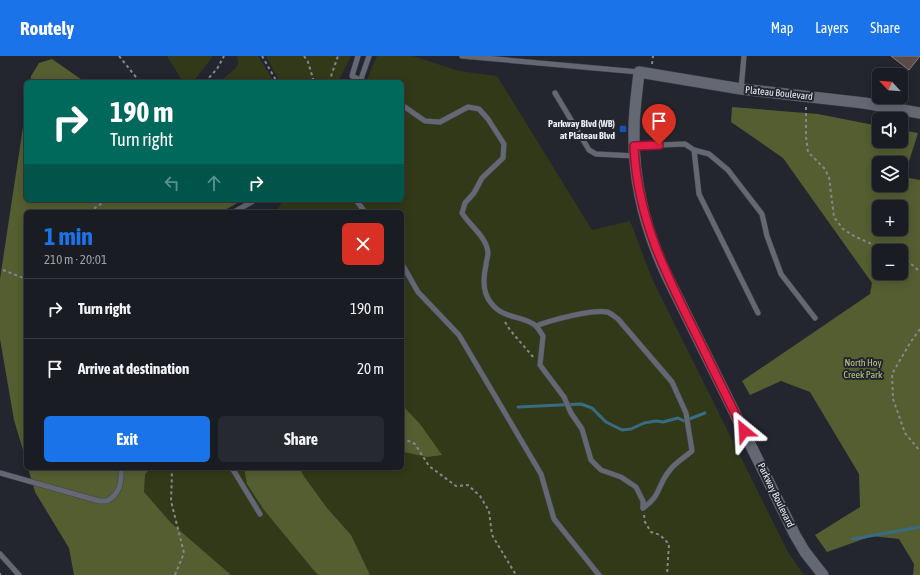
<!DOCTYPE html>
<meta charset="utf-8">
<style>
body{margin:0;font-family:"Asap Condensed",sans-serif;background:#272930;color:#f1f3f6;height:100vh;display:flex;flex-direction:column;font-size:15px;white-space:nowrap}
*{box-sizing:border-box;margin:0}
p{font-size:13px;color:#9fa1a6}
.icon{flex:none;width:22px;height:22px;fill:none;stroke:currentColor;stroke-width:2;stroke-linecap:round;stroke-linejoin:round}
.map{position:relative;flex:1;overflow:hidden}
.drawer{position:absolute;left:24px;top:154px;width:380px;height:260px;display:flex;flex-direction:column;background:#1a1c23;border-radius:6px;box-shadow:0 2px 10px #0003,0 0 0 1px #383a41}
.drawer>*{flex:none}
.hud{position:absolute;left:24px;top:24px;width:380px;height:122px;border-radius:6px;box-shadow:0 2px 10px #0003,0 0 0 1px #383a41;background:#00695c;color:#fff;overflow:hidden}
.needle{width:26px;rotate:296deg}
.tools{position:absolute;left:872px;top:12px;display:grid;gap:8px}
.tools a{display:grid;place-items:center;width:36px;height:36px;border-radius:6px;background:#1a1c23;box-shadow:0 2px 10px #0003,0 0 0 1px #383a41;font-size:20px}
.pin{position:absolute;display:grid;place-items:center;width:34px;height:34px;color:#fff;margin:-41px -17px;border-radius:50% 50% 50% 0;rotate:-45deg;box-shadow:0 0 4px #0007}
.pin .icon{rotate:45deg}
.me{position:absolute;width:44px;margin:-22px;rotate:333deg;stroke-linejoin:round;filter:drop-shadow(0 0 3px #0008)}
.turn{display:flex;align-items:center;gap:14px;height:84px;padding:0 20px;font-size:18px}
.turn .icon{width:52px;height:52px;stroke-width:2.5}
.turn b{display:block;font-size:28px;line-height:34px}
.lanes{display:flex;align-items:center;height:38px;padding:0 20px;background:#0003;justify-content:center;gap:20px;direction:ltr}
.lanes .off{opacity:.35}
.round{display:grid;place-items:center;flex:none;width:42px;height:42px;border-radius:6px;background:#272930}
.headline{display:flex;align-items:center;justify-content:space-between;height:68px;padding:0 20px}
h1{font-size:24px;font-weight:700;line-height:30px;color:#1a73e8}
.cta{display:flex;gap:8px;margin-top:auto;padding:8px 20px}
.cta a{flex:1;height:46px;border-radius:6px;background:#1a73e8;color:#fff;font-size:16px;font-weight:700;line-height:46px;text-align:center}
.cta a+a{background:#272930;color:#f1f3f6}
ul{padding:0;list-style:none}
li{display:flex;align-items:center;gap:12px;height:60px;padding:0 20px;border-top:1px solid #383a41}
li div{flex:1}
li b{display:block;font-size:15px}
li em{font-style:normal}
header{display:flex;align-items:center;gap:24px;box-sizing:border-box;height:56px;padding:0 20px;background:#1a73e8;color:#fff}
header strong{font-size:19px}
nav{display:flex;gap:22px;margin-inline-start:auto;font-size:14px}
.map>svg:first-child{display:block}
</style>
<header>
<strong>Routely</strong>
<nav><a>Map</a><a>Layers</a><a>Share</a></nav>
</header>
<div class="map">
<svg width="920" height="519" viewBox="0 0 920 519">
<rect width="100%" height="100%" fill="#23262f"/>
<g fill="#323918">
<path d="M 167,0 L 213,0 L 193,26 L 183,26 Z"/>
<path d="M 237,0 L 258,0 L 274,26 L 219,26 L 236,12 L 238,7 Z"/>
<path d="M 266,0 L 351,0 L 338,26 L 280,26 Z"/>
<path d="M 377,0 L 413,0 L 459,15 L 497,20 L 592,174 L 630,165 L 653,225 L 788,496 L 804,519 L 85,519 L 142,412 L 402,412 L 402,156 L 276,156 L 283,144 L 402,144 L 402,26 L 366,26 Z"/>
</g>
<g fill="#545e31" fill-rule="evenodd">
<path d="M 52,3 L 85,26 L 30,26 L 31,20 L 39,7 Z"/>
<path d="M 26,51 L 26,144 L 243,144 L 221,156 L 26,156 L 26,404 L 14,364 L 0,283 L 0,223 Z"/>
<path d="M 732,51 L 818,58 L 879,70 L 879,85 L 901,85 L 901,74 L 918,77 L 904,121 L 920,124 L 920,519 L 913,519 L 914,508 L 899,483 L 872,480 L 827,496 L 815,479 L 860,451 L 859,418 L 810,336 L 781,325 L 750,339 L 742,325 L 870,238 L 872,227 L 783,102 L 731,66 ZM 879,107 L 901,107 L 901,129 L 879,129 ZM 879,151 L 901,151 L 901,173 L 879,173 ZM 879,195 L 901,195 L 901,217 L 879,217 Z"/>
<path d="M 402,349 L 420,368 L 442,399 L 427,401 L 404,396 L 402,393 Z"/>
<path d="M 28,412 L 151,412 L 145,418 L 144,436 L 171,467 L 231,519 L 74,519 L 69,492 L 35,436 Z"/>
<path d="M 244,412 L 300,412 L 303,419 L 327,452 L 351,479 L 370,519 L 319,519 L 316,517 L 264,454 L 247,428 Z"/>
</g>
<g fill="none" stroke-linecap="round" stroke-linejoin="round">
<g stroke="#386c84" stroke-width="3">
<path d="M 518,351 L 581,348 L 592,352 L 606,366 L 622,374 L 631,373 L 644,367 L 656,365 L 663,366 L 678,362 L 684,365 L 705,357"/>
<path d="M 853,483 L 920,471"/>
</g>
</g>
<path fill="#584d48" stroke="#8a7d78" d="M 891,0 L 920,0 L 909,14 Z"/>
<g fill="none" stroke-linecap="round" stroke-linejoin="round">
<g stroke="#41444c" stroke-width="6">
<g id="service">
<path d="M 358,0 L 352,20 L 364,26"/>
<path d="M 462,0 L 639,16"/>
<path d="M 360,26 L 369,0"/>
<path d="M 741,33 L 744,0"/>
<path d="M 555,37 L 589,94 L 596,98 L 635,100"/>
<path d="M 402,49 L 425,65 L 440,66 L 468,51 L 479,53 L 488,63 L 504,88 L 503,102 L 482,122 L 474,137 L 465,147 L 462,157 C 470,170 487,181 488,197 C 488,201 486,205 486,209 C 483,222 482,236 491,247 C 504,264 523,259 536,270 C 539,273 541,277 543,280 L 540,309 L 564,341 L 571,357 L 582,373 L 591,404 L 601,414 L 621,421 L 636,431 L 643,445 L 643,452"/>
<path d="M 634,90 L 685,88 L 694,94 L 699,138 L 758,257"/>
<path d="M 694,94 L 709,98 L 728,114 L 762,158 L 767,180 L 781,218 L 815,262"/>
<path d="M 356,144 L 365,156"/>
<path d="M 234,156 L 255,144"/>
<path d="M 402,208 L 418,236 L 459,279 L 541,418 L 554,463 L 599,519"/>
<path d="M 536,270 C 551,264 593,253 607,256 C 611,257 615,261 618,263 L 672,326 L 686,357 L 692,395 C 685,401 675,407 670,414 C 657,429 662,439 643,452"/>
<path d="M 232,412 L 260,458"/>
<path d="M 0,417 L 99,445 L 107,445 C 120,438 122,426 121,412"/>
<path d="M 0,498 L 19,519"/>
</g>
</g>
<g stroke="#41444c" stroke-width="12">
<path id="tertiary" d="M 823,519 L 805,496 L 795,479 L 668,222 C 646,176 633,126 634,74 C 634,55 637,36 639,16 L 741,33 L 864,47 L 920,57"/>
</g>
<g stroke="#85878f" stroke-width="2" stroke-dasharray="3 3" stroke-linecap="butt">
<path d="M 119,0 L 140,26"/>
<path d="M 262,0 L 277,26"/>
<path d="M 304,0 L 308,6 L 314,26"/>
<path d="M 652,8 L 653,0"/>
<path d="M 205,26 L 217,13 L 224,0"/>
<path d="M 329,26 L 338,0"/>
<path d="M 806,51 L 806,81 L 808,96 L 824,112 L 829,121 L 834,161 L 843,173 L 854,180 L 887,195"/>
<path d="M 89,156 L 107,144"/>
<path d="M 901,202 L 908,205 L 920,216"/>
<path d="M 3,214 L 26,223"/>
<path d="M 505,266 L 510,274 L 534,302"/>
<path d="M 920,273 L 910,287 L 892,318 L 893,343 L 905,377 L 920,395"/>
<path d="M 402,382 L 415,388 L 429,410 L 456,430 L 468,429 L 480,440 L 489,455 L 492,479 L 516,519"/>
<path d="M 169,412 L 172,419 L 171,445 L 184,497 L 175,519"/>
<path d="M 644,459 L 645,466 L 651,476 L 660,479 L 669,488 L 667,519"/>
<path d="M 0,517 L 0,519"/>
</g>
<use href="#service" stroke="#646873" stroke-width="5"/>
<use href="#tertiary" stroke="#646873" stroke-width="11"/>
</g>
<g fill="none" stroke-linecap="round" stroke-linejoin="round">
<g stroke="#92132f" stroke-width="10">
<path id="route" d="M 659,89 L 634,90 C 637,162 666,219 698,282 C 713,313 728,344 744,375"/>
</g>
<use href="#route" stroke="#e11d48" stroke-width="7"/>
</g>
<rect fill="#1a4fb4" stroke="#23262f" stroke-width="1.5" x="619" y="69" width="8" height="8" rx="2"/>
<g text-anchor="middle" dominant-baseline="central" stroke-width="4" stroke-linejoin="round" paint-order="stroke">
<g font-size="10" fill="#eaecf3" stroke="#23262f">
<text transform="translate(779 37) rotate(6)">Plateau Boulevard</text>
<text transform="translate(776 439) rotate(64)">Parkway Boulevard</text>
</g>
<g font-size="10" font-weight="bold" fill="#eaecf3" stroke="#23262f" text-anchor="end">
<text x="615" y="67">Parkway Blvd (WB)<tspan x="615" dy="12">at Plateau Blvd</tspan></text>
</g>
<g font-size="10" fill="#b8c880" stroke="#23262f">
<text x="863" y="306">North Hoy<tspan x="863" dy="12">Creek Park</tspan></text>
</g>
</g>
</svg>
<div class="tools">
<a><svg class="needle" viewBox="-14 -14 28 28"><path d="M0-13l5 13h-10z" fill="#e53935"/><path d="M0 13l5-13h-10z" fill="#9fa1a6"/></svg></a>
<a><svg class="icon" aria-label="sound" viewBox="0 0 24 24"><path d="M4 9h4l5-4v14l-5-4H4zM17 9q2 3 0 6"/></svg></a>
<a><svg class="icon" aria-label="layers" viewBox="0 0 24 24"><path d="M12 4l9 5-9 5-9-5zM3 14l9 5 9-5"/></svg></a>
<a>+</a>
<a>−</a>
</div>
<div class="pin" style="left:659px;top:89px;background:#d93025"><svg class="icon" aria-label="arrive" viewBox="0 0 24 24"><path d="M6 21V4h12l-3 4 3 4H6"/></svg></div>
<svg class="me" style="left:744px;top:375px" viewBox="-20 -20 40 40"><path d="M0-17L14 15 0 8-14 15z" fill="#e11d48" stroke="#fff" stroke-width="4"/></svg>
<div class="hud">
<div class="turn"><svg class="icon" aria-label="right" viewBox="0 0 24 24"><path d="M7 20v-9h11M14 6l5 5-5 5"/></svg><div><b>190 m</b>Turn right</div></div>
<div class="lanes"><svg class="icon off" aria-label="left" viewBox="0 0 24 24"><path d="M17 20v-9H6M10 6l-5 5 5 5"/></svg><svg class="icon off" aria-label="ahead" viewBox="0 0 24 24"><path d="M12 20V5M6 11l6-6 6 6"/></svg><svg class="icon" aria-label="right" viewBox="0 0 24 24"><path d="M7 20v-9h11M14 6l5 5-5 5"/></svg></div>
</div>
<section class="drawer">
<div class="headline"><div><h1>1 min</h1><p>210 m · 20:01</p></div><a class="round" style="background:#d93025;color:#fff"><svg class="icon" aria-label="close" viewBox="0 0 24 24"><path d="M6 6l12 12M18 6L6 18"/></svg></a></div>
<ul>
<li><svg class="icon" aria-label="right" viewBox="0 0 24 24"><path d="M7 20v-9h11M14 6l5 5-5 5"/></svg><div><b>Turn right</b></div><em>190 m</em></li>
<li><svg class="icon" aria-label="arrive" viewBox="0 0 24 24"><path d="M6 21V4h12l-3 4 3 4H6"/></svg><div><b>Arrive at destination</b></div><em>20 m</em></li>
</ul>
<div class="cta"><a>Exit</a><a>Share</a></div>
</section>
</div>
